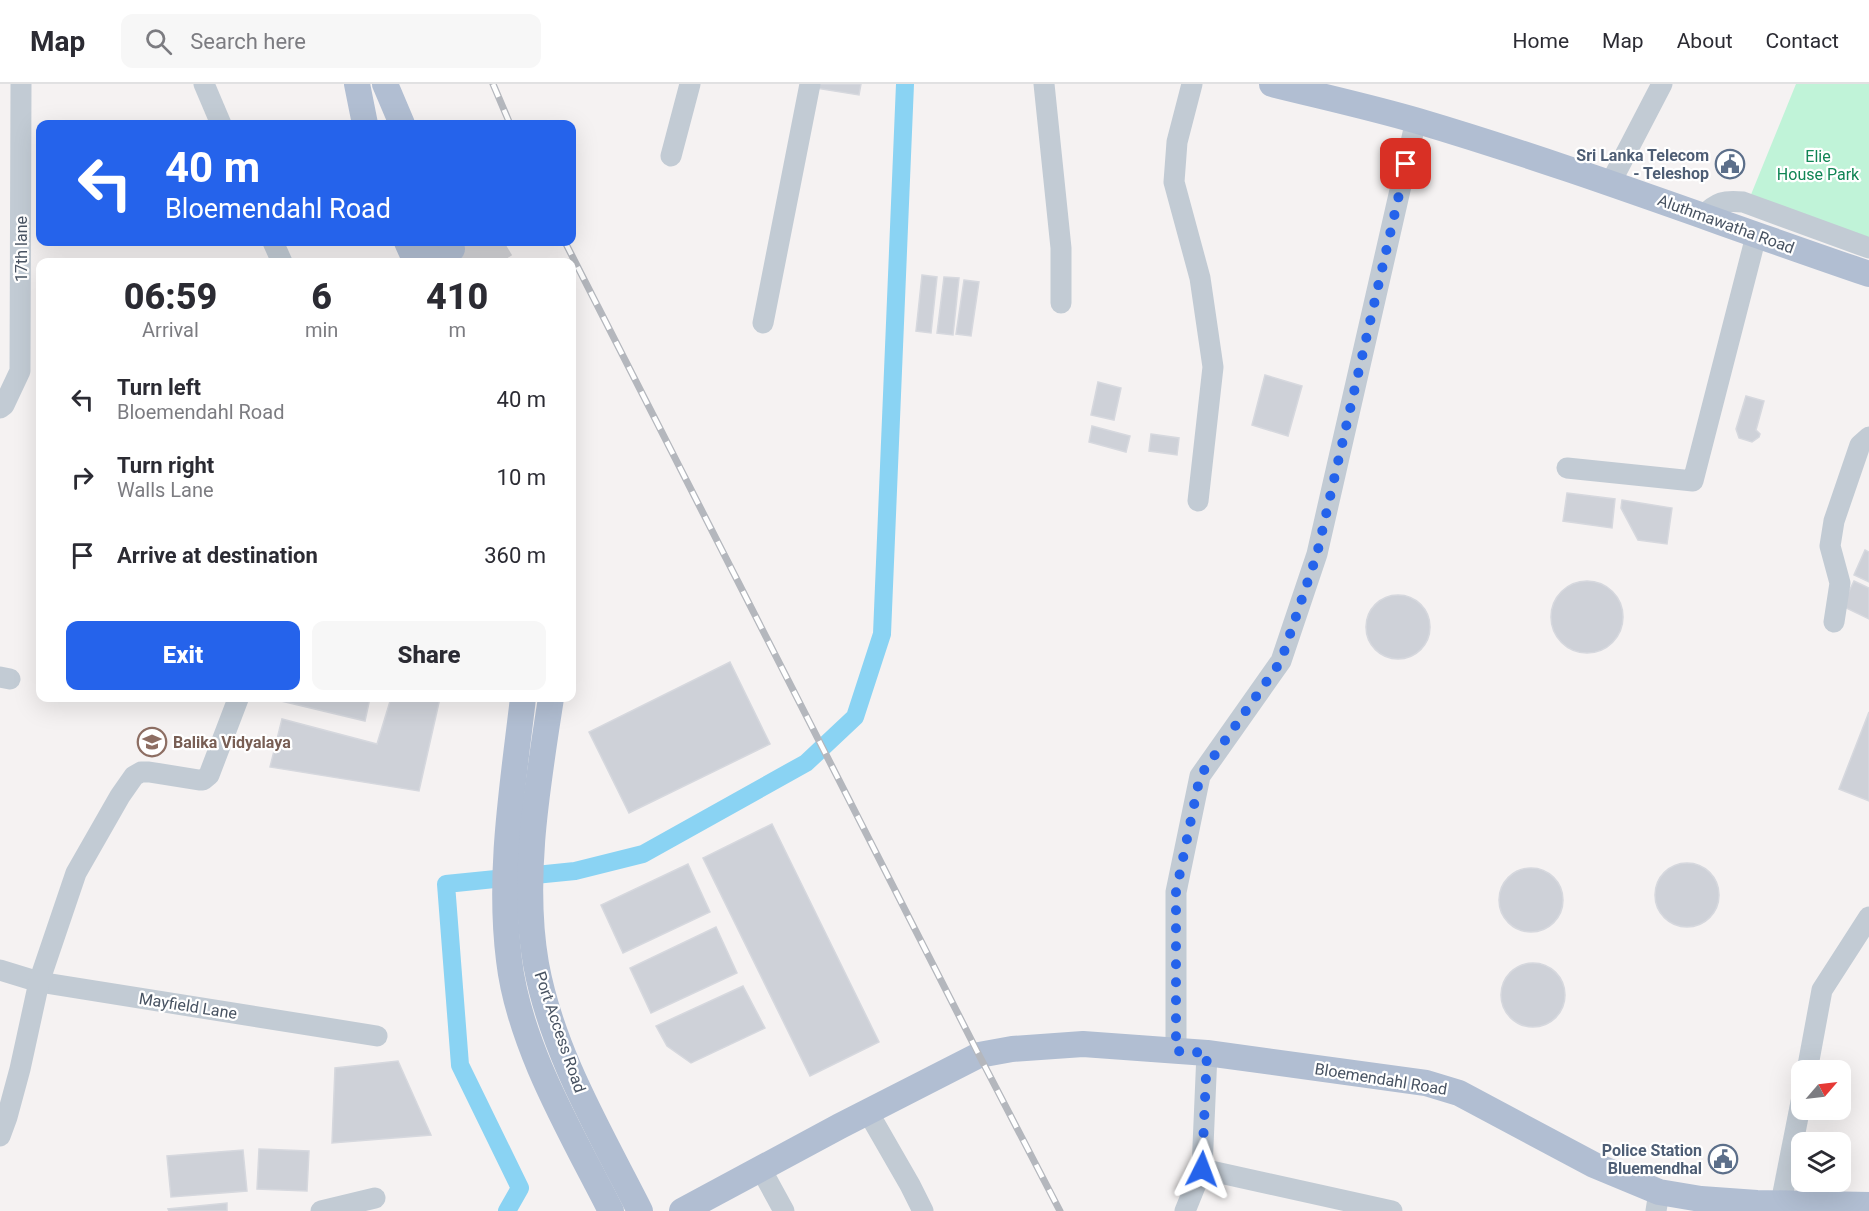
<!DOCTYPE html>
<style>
body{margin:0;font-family:Roboto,sans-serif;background:#f7f7f7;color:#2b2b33;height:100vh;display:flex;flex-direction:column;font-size:22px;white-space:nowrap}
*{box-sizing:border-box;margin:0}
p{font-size:20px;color:#7c7c81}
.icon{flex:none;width:33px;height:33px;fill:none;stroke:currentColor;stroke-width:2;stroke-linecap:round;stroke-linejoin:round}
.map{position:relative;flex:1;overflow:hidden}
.drawer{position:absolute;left:36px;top:174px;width:540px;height:444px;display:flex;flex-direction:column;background:#fff;border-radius:12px;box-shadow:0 6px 24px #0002}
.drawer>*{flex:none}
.top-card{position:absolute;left:36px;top:36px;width:540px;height:126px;border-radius:12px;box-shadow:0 6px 24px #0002;background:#2563eb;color:#fff;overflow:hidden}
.needle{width:39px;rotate:62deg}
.fabs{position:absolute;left:1791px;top:976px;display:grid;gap:12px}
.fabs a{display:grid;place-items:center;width:60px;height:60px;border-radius:12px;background:#fff;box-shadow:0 6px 24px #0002;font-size:30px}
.pin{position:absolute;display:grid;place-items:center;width:51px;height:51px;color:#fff;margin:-26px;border-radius:12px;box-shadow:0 3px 9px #0006}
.me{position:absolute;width:66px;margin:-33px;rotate:3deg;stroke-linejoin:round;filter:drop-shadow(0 0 4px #0008)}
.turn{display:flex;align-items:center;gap:21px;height:126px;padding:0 30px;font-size:27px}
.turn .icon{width:78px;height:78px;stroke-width:2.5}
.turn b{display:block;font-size:42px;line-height:51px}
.eta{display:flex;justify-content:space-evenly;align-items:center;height:102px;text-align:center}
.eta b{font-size:36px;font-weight:800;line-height:42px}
.primary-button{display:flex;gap:12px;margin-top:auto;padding:12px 30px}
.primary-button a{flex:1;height:69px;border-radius:12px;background:#2563eb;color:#fff;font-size:24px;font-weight:800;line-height:69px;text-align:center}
.primary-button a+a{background:#f7f7f7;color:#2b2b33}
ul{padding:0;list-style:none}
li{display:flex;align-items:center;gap:18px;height:78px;padding:0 30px}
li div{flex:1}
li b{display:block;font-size:22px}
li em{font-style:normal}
header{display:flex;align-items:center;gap:36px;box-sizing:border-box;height:84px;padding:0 30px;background:#fff;border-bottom:2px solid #e1e1e2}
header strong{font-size:28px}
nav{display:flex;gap:33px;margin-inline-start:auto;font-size:21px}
.search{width:420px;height:54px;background:#f7f7f7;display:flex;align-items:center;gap:15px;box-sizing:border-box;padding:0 21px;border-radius:12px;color:#7c7c81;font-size:22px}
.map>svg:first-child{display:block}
</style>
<header>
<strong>Map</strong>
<div class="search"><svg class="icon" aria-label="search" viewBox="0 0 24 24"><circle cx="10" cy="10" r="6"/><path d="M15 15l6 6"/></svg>Search here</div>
<nav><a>Home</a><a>Map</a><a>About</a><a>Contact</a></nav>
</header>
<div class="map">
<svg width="1869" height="1127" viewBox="0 0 1869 1127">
<rect width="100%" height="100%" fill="#f5f2f2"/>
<path fill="#c0f3d8" d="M 1796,0 L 1869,0 L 1869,156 L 1750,113 Z"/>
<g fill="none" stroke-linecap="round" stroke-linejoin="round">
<path stroke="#8ad3f3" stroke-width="18" d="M 507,1127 L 520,1104 L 460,981 L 446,800 L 575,787 L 643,770 L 806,679 L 855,633 L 882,550 L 905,0"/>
</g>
<g fill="#ced1d8" stroke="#d6d8de" stroke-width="1.5">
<path d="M 816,0 L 861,0 L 859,11 L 815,4 Z"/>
<path d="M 467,158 L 499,158 L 509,178 L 426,178 Z"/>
<path d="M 922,191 L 937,193 L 931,249 L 916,247 Z"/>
<path d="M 944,193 L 959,194 L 953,251 L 937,249 Z"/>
<path d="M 964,196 L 979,198 L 971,252 L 956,250 Z"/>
<path d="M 1265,291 L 1302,302 L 1288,352 L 1252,341 Z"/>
<path d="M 1098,298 L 1121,304 L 1114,336 L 1091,331 Z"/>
<path d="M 1746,312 L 1764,317 L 1756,346 L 1760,350 L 1759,353 L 1752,358 L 1739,354 L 1736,345 Z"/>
<path d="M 1092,342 L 1130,352 L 1126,368 L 1089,358 Z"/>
<path d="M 1151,350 L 1179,354 L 1177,371 L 1149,367 Z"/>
<path d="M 1567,409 L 1615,415 L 1612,444 L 1563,437 Z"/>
<path d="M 1622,416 L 1672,424 L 1667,460 L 1638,456 L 1621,424 Z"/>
<path d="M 1865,466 L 1869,468 L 1869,498 L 1854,491 Z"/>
<circle cx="1587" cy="533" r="36"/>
<path d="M 1854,497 L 1869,504 L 1869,535 L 1842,522 Z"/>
<circle cx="1398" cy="543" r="32"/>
<path d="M 730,578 L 770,660 L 629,729 L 589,648 Z"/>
<path d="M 274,614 L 370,614 L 365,637 L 273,615 Z"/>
<path d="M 391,614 L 440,614 L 419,707 L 270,683 L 282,635 L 377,660 Z"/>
<path d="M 1869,628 L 1869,717 L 1839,705 Z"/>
<path d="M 772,740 L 879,958 L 810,992 L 703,774 Z"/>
<circle cx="1687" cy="811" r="32"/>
<path d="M 688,780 L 710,828 L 623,869 L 601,821 Z"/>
<circle cx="1531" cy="816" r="32"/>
<path d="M 716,843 L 737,889 L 651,929 L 630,884 Z"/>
<circle cx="1533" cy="911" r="32"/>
<path d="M 743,902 L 765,944 L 691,979 L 667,962 L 656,942 Z"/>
<path d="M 398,977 L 431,1051 L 332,1059 L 335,984 Z"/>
<path d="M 259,1065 L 309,1067 L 307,1107 L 257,1105 Z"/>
<path d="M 243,1066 L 247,1107 L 171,1113 L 167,1072 Z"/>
<path d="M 227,1119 L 227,1127 L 169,1127 L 168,1125 Z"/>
</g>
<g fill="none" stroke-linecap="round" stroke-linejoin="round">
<g stroke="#d2d2d5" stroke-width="26" stroke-dasharray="26 13" stroke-linecap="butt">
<path d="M 469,158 L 481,178"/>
<path d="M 489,158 L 501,178"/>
</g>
<g stroke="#c2cbd4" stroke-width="21">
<path d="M 204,0 L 221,40"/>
<path d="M 1044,0 L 1061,164 L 1061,219"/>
<path d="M 1192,0 L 1177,58 L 1174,98 L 1200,194 L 1213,283 L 1198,417"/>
<path d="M 671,72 L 690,0"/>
<path d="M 1611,98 L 1662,0"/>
<path d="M 1703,132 C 1717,118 1724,116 1743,118 L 1869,164"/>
<path d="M 273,158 L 282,178"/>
<path d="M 763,239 L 810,0"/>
<path d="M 0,324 L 4,321 L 20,287 L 21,0"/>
<path d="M 1567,384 L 1693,397 L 1756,152"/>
<path d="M 1834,538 L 1840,499 L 1830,462 L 1834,437 L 1860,361 L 1869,353"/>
<path d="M 0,593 L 10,595"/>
<path d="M 0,886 L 39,898 L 377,952"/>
<path d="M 1176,967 L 1176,808 L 1200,692 L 1281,577 L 1317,470 L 1416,36"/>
<path d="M 1207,969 L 1202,1085 L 1392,1127"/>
<path d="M 1807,987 L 1822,906 L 1869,833"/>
<path d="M 868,1028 L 910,1101 L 923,1127"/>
<path d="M 0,1052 L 7,1033 L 20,985 L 39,898 L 76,789 L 120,712 L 134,692 L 141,688 L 149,688 L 199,696 L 203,696 L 209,691 L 238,615"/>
<path d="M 761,1085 L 784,1127"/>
<path d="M 1781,1119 L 1802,1013"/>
<path d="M 321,1127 L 375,1114"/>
<path d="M 1185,1127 L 1202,1085"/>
<path d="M 1656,1127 L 1659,1108"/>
</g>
<g stroke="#b1bed2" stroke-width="26">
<path d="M 357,0 L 365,40"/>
<path d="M 385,0 L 402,40"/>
<path d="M 1272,0 C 1320,12 1370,23 1418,37 C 1570,82 1719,139 1869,190"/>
<path d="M 407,158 L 416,178"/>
<path d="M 426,158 L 434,174"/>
<path d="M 450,158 L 452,165"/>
<path d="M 523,614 C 513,700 498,789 509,876 C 519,962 572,1050 611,1127"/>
<path d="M 551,614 C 538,699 521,794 536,880 C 552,968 600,1048 640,1127"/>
<path d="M 682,1127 L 840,1042 L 979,971 L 1012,965 L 1083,960 L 1207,969 L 1426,999 L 1459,1009 L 1594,1081 L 1659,1108 L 1701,1115 L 1757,1119 L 1869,1121"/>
</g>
<g stroke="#b4b7bd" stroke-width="7">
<g id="rail">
<path d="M 493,0 L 510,40"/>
<path d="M 565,158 L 979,971 L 1060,1127"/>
</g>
</g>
<use href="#rail" stroke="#fff" stroke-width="4.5" stroke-dasharray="14" stroke-linecap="butt"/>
</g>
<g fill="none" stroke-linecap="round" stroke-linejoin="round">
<path stroke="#2563eb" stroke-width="10" stroke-dasharray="0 18" d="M 1202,1085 L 1207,969 L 1176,967 L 1176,808 L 1200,692 L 1281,577 L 1317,470 L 1406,80"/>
</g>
<defs>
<g id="civic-ring" transform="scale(1.5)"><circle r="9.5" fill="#fff" stroke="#5c6f8a" stroke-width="1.5"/><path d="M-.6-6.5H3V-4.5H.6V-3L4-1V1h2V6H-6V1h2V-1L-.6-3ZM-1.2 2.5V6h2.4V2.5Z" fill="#5c6f8a"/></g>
<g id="school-ring" transform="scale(1.5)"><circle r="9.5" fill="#fff" stroke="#8d6e63" stroke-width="1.5"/><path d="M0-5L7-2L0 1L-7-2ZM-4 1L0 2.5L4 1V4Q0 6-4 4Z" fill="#8d6e63"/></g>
</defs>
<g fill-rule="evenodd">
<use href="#civic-ring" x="1730" y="80"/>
<use href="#school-ring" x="152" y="658"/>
<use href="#civic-ring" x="1723" y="1075"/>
</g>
<g text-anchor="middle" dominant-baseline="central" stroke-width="4.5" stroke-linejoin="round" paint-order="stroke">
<g font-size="16" font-weight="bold" fill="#4e5e75" stroke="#fff" text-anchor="end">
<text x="1709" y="71">Sri Lanka Telecom<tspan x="1709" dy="18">- Teleshop</tspan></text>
<text x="1702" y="1066">Police Station<tspan x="1702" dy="18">Bluemendhal</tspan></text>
</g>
<g font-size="16" fill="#118555" stroke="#fff">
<text x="1818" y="72">Elie<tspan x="1818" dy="18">House Park</tspan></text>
</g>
<g font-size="16" fill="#485362" stroke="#fff">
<text transform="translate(1726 140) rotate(20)">Aluthmawatha Road</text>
<text transform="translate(21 165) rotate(-90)">17th lane</text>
<text transform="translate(188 922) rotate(9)">Mayfield Lane</text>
<text transform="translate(560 948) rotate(71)">Port Access Road</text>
<text transform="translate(1381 995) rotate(9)">Bloemendahl Road</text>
</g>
<g font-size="16" font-weight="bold" fill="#785e54" stroke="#fff" text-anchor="start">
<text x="173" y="658">Balika Vidyalaya</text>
</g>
</g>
</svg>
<div class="fabs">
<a><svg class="needle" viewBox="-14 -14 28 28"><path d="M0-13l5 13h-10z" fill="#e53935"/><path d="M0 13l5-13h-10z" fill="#7c7c81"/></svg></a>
<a><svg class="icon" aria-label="layers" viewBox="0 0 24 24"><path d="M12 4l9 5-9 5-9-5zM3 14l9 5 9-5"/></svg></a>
</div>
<div class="pin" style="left:1406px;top:80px;background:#d93025"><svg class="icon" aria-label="arrive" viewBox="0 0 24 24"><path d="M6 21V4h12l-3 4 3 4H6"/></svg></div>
<svg class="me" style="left:1202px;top:1085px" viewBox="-20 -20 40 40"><path d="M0-17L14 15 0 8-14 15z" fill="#2563eb" stroke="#fff" stroke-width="4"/></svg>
<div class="top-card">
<div class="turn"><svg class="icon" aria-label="left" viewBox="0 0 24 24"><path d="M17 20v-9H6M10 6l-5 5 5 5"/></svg><div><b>40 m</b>Bloemendahl Road</div></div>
</div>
<section class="drawer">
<div class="eta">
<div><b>06:59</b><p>Arrival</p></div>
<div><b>6</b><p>min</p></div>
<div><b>410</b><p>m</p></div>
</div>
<ul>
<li><svg class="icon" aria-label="left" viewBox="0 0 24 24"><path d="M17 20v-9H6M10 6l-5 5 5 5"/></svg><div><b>Turn left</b><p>Bloemendahl Road</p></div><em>40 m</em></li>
<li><svg class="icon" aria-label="right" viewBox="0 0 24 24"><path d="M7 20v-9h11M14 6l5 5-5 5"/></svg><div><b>Turn right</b><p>Walls Lane</p></div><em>10 m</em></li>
<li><svg class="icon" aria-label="arrive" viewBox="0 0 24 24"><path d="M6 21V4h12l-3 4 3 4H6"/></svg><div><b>Arrive at destination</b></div><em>360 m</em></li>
</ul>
<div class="primary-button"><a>Exit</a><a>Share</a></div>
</section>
</div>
